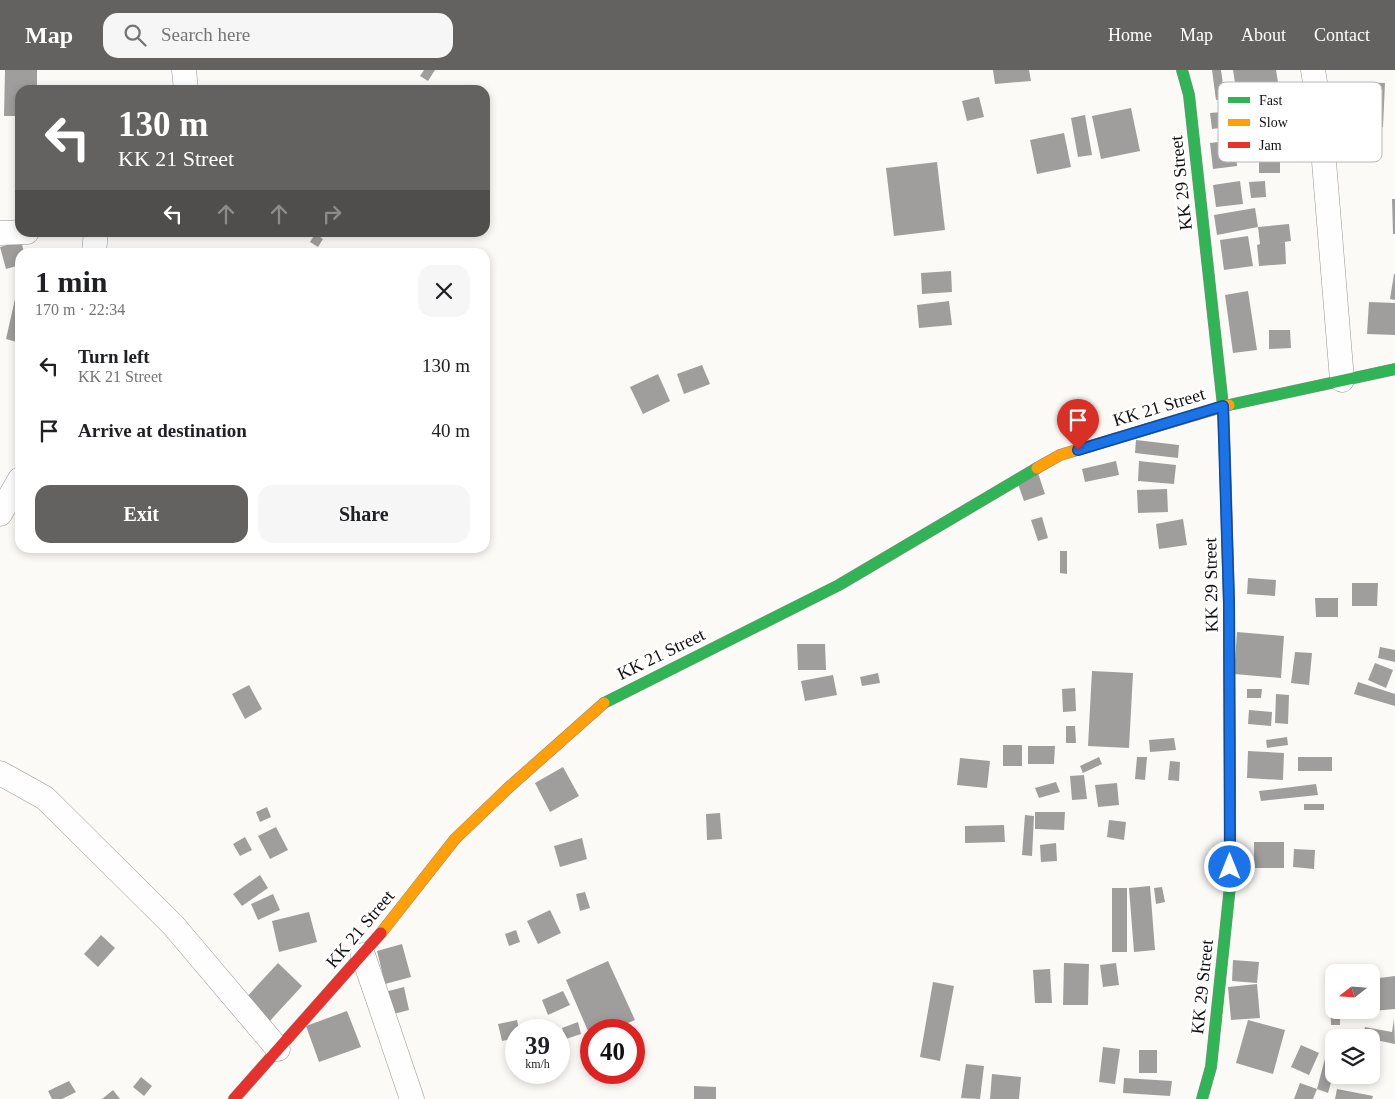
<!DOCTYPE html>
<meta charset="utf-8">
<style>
body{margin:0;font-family:Georgia,serif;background:#f6f6f6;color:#202124;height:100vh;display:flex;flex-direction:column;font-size:19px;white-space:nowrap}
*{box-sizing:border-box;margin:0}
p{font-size:16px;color:#757577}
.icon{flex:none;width:28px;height:28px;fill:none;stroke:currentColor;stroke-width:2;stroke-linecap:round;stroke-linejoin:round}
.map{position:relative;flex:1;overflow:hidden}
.side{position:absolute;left:15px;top:178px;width:475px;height:305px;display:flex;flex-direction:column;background:#fff;border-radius:15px;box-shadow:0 2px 8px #0003}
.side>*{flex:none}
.banner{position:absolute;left:15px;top:15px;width:475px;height:152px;border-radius:15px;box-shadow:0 2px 8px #0003;background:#636261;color:#fff;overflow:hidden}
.needle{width:32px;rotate:253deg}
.tools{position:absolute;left:1325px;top:894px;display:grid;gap:10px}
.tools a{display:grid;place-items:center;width:55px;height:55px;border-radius:10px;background:#fff;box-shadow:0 2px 8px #0003;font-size:25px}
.speed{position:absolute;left:505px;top:949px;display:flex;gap:10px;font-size:25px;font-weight:700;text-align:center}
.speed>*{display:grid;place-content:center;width:65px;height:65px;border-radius:50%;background:#fff;box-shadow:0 2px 8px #0003;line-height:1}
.speed small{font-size:12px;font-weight:400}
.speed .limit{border:8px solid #d22;background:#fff;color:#111}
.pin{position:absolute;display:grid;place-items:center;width:42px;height:42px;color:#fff;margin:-51px -21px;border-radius:50% 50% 50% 0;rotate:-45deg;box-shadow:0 0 5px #0007}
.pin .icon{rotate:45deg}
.me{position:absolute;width:55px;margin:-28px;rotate:0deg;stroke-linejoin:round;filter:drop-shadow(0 0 4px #0008)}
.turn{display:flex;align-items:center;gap:18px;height:105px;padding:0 20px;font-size:22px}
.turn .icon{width:65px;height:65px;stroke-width:2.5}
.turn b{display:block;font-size:35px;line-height:42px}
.lanes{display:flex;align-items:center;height:48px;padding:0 20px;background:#0003;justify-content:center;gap:25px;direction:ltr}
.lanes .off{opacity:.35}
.round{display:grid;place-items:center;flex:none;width:52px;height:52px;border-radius:15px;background:#f6f6f6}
.summary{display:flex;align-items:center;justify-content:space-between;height:85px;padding:0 20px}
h1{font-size:30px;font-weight:700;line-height:38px}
.primary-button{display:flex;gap:10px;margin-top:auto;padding:10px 20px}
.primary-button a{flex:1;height:58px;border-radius:15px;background:#636261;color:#fff;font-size:20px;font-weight:700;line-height:58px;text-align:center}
.primary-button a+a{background:#f6f6f6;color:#202124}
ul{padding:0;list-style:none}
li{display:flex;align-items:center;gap:15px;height:65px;padding:0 20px}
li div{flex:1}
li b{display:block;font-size:19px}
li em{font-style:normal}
header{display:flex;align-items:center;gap:30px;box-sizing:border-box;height:70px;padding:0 25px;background:#636261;color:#fff}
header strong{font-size:24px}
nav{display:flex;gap:28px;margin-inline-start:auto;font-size:18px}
.search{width:350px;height:45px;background:#f6f6f6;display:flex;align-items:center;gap:12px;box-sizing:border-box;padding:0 18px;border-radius:15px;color:#757577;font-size:19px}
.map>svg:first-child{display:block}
</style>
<header>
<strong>Map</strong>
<div class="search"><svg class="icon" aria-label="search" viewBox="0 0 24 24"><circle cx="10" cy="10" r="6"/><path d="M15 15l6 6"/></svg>Search here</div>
<nav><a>Home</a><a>Map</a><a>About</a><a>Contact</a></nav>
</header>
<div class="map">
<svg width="1395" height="1029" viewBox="0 0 1395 1029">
<rect width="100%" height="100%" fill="#fcfaf7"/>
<g fill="#a09e9c">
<path d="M 5,0 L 37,0 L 37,20 L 20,20 L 20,46 L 4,46 Z"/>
<path d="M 424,0 L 435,0 L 428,11 L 420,6 Z"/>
<path d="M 993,0 L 1029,0 L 1031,11 L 995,14 Z"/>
<path d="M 1212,0 L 1221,0 L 1225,29 L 1216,30 Z"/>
<path d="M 1233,0 L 1276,0 L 1279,18 L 1237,25 Z"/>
<path d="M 1352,12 L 1385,13 L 1383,57 L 1350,56 Z"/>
<path d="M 979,27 L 984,47 L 967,51 L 962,31 Z"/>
<path d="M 1131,38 L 1140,81 L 1101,89 L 1092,46 Z"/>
<path d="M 1232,41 L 1233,56 L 1212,59 L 1210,43 Z"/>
<path d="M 1085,45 L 1092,85 L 1078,87 L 1071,48 Z"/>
<rect x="1259" y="49" width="21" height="54"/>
<path d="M 1064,63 L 1071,97 L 1037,104 L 1030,70 Z"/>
<path d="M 1235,70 L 1237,96 L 1213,99 L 1210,73 Z"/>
<path d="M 937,92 L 945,160 L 894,166 L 886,98 Z"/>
<path d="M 1240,111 L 1243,134 L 1216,137 L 1213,115 Z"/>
<path d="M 1265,111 L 1266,127 L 1251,128 L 1249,112 Z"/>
<path d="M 1392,129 L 1395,129 L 1395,164 L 1393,164 Z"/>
<path d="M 1255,138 L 1258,157 L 1217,165 L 1214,145 Z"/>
<path d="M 1289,154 L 1291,171 L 1277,173 L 1285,172 L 1286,194 L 1259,196 L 1257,175 L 1260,174 L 1258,157 Z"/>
<path d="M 315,164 L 323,169 L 318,177 L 310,172 Z"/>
<path d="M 1248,166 L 1253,196 L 1224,200 L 1220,170 Z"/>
<path d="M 21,171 L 24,182 L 20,182 L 20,195 L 6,199 L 0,177 Z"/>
<path d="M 951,201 L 952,222 L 922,224 L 921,203 Z"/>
<path d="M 1394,204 L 1395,204 L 1395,230 L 1390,229 Z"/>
<path d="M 1248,221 L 1257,280 L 1233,283 L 1225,225 Z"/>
<path d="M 15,229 L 20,230 L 20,273 L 6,269 Z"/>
<path d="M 949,231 L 952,255 L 919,258 L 917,235 Z"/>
<path d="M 1369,232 L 1395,233 L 1395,265 L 1367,264 Z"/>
<path d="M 1269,260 L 1290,260 L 1291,278 L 1269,279 Z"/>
<path d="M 702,295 L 710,314 L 684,324 L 677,304 Z"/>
<path d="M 658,304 L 670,331 L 643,344 L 630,317 Z"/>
<path d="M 1136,370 L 1179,375 L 1178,388 L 1135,383 Z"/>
<path d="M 1116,391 L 1119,405 L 1085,412 L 1082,399 Z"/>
<path d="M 1139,391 L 1176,395 L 1174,414 L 1138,411 Z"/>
<path d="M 1038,403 L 1045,424 L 1024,431 L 1017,411 Z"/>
<path d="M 1167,419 L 1168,442 L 1138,443 L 1137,420 Z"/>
<path d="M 1042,447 L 1048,468 L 1038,471 L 1031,450 Z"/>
<path d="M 1183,449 L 1187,475 L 1159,479 L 1156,454 Z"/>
<path d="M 1060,481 L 1067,481 L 1067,504 L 1060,503 Z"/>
<path d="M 1248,508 L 1276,510 L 1275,526 L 1247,524 Z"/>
<path d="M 1352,513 L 1378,513 L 1377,536 L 1352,536 Z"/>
<path d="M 1315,528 L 1338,528 L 1338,547 L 1316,547 Z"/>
<path d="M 1237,562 L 1284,566 L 1281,608 L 1234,604 Z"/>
<path d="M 797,574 L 825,574 L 826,600 L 798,600 Z"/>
<path d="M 1380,577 L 1395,580 L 1395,592 L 1378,588 Z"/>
<path d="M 1295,582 L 1312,583 L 1309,615 L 1291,613 Z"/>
<path d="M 1375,593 L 1393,600 L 1386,618 L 1368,610 Z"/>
<path d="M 1092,601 L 1133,603 L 1129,678 L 1088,676 Z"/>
<path d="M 878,603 L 880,613 L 862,616 L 860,607 Z"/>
<path d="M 833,605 L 837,625 L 805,631 L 801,611 Z"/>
<path d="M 1358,612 L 1395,624 L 1395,636 L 1354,624 Z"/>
<path d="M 249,615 L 262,639 L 245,649 L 232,624 Z"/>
<path d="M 1075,618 L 1076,641 L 1063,642 L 1062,619 Z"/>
<path d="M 1247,619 L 1262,619 L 1261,628 L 1247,628 Z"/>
<path d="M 1276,624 L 1289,625 L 1288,654 L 1275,653 Z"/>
<path d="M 1249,640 L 1272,642 L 1271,656 L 1248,654 Z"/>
<path d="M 1066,656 L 1075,656 L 1076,673 L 1066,673 Z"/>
<path d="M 1287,667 L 1288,675 L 1267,678 L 1266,670 Z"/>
<path d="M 1174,668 L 1176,680 L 1150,682 L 1149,670 Z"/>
<rect x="1003" y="675" width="19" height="21"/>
<path d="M 1028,676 L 1055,676 L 1054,694 L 1028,694 Z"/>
<path d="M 1248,681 L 1284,683 L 1283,710 L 1247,708 Z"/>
<path d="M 1099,687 L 1102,694 L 1083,703 L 1080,696 Z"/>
<path d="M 1137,687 L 1147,687 L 1145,710 L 1135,709 Z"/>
<rect x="1298" y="687" width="34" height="14"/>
<path d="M 960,688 L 990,691 L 987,718 L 957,715 Z"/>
<path d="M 1170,691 L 1180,692 L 1179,711 L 1168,710 Z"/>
<path d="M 563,697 L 579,726 L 550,742 L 535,713 Z"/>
<path d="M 1084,705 L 1087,729 L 1072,730 L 1070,706 Z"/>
<path d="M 1056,712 L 1060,722 L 1039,728 L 1035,718 Z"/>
<path d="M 1117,713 L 1119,735 L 1098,737 L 1095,715 Z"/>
<path d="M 1316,714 L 1318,725 L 1261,731 L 1259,721 Z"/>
<rect x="1304" y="734" width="20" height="6"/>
<path d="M 267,737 L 271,747 L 260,752 L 256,742 Z"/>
<path d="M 1035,742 L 1065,742 L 1064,760 L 1035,759 Z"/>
<path d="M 720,743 L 722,769 L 707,770 L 706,744 Z"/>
<path d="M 1025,745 L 1034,746 L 1032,786 L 1022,785 Z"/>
<path d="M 1109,750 L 1126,752 L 1124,770 L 1107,767 Z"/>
<path d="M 1004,755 L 1005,772 L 965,773 L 965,756 Z"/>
<path d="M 276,757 L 288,780 L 270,789 L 258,766 Z"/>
<path d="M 245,767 L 252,780 L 240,786 L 233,774 Z"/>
<path d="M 582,768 L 587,789 L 560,797 L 554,776 Z"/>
<rect x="1254" y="772" width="30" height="26"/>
<path d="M 1056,773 L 1057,791 L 1041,792 L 1040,775 Z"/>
<path d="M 1294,779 L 1315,780 L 1314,799 L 1293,797 Z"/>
<path d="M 260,805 L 268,818 L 242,836 L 233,824 Z"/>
<path d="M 1150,816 L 1155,880 L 1134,882 L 1129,818 Z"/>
<path d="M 1162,817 L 1165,832 L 1156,834 L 1154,818 Z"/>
<rect x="1112" y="818" width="15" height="64"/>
<path d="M 585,822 L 590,838 L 580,841 L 576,824 Z"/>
<path d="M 273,824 L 280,840 L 258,850 L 251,834 Z"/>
<path d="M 550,840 L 561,863 L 538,874 L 527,851 Z"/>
<path d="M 309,842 L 317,872 L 279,882 L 272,851 Z"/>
<path d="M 516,860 L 520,872 L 509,876 L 505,864 Z"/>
<path d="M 101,865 L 115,878 L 98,897 L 84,884 Z"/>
<path d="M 402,874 L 411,907 L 385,914 L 377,881 Z"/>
<path d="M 1233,890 L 1259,892 L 1257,913 L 1232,911 Z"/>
<path d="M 608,891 L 635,950 L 612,960 L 591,960 L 591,968 L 566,910 Z"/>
<path d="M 278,893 L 302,916 L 267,954 L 243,931 Z"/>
<path d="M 1064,893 L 1089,894 L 1088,935 L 1063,935 Z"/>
<path d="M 1116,893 L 1119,915 L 1103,917 L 1100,895 Z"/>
<path d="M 1050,899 L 1052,933 L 1035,933 L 1033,900 Z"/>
<path d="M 1395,906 L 1395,939 L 1372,941 L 1371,909 Z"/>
<path d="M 933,912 L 954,916 L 940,991 L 920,987 Z"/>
<path d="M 1257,914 L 1260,948 L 1231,950 L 1228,917 Z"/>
<path d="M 404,917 L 409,940 L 386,946 L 381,923 Z"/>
<path d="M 563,921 L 570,935 L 548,945 L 542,930 Z"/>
<path d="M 1330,928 L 1334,928 L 1334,940 L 1340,940 L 1340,955 L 1331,955 Z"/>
<path d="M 347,941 L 361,977 L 319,992 L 306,956 Z"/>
<path d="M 1394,949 L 1395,974 L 1371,969 L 1371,968 L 1363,968 L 1365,957 L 1392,962 Z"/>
<path d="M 517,950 L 519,960 L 516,960 L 516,968 L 502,971 L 498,954 Z"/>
<path d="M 1248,950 L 1285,960 L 1273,1004 L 1236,993 Z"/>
<path d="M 578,952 L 581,964 L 566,969 L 562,958 Z"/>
<path d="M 1301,975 L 1319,983 L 1309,1005 L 1291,997 Z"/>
<path d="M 1103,977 L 1120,979 L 1115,1014 L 1099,1012 Z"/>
<rect x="1139" y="980" width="18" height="23"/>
<path d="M 1327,981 L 1334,983 L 1334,1002 L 1328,1023 L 1317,1019 Z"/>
<path d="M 966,994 L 984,996 L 980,1029 L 961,1028 Z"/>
<path d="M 992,1004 L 1021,1007 L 1019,1029 L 990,1029 Z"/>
<path d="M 141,1007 L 152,1016 L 144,1026 L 133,1017 Z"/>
<path d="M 1124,1008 L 1172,1011 L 1170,1026 L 1123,1023 Z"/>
<path d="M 69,1011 L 76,1022 L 62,1029 L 52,1029 L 48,1021 Z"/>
<path d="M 1300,1013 L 1317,1019 L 1313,1029 L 1294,1029 Z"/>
<path d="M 694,1016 L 716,1017 L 716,1029 L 694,1029 Z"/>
<path d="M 1337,1019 L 1373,1026 L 1372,1029 L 1335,1029 Z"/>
<path d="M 113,1020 L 120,1029 L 102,1029 Z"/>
</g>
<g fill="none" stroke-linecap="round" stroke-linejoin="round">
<g stroke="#969594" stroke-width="25">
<g id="street">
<path d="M 184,0 L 186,20"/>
<path d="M 1313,0 L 1320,43 L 1342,310"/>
<path d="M 0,163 L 27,162"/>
<path d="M 94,182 L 96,162"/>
<path d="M 0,444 L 20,409"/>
<path d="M 0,703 L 45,728 L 173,855 L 278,979"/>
<path d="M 363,885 L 412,1029"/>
</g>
</g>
<g stroke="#8d8c8b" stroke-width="12">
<g id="fast">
<path d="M 1182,0 L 1189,25 L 1223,336 L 1225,389"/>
<path d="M 1229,335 L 1395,299"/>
<path d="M 604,633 L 839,515 L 1037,398"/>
<path d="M 1202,1029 L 1211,997 L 1230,816 L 1230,719"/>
</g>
</g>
<g stroke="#8d8c8b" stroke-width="12">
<g id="slow">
<path d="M 1037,398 L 1060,385 L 1229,335"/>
<path d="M 381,863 L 455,769 L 507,719 L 604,633"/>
</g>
</g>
<g stroke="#8d8c8b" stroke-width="12">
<g id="jam">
<path d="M 1225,389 L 1229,533 L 1230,719"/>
<path d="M 234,1029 L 381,863"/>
</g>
</g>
<use href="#street" stroke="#fffefe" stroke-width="24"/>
<use href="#fast" stroke="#30b455" stroke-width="11"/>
<use href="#slow" stroke="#ff9f0a" stroke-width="11"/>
<use href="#jam" stroke="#e5322d" stroke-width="11"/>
</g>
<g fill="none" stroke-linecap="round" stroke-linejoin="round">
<g stroke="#114b97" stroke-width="12">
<path id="route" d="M 1078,380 L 1223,336 L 1229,533 L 1230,797"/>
</g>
<use href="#route" stroke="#1a73e8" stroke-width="9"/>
</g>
<g text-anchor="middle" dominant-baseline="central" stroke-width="5" stroke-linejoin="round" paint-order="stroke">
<g font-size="18" fill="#101010" stroke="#fff">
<text transform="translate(1181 113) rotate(-96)">KK 29 Street</text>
<text transform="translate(1159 337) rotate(-17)">KK 21 Street</text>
<text transform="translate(1211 515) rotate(-91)">KK 29 Street</text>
<text transform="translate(661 584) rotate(-26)">KK 21 Street</text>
<text transform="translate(360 859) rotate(-50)">KK 21 Street</text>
<text transform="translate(1202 917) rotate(-84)">KK 29 Street</text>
</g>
</g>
<rect x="1218" y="12" width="164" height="80" rx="8" fill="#fff" stroke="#b7b7b7" stroke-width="1"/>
<rect x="1228" y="27" width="22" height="6" fill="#30b455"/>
<rect x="1228" y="49" width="22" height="7" fill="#ff9f0a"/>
<rect x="1228" y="72" width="22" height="6" fill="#e5322d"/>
<g font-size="14" fill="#101010">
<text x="1259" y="35">Fast</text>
<text x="1259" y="57">Slow</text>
<text x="1259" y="80">Jam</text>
</g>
</svg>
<div class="tools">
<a><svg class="needle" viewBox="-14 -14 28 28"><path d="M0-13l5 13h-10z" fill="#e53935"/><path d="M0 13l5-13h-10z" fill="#757577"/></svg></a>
<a><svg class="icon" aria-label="layers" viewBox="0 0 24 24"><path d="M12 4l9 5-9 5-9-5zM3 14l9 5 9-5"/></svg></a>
</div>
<div class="speed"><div>39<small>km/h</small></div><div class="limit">40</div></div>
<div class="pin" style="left:1078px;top:380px;background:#d93025"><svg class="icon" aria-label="arrive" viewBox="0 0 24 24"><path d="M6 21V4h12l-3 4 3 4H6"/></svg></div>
<svg class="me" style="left:1230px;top:797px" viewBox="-20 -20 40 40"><circle r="17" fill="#1a73e8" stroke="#fff" stroke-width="3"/><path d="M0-11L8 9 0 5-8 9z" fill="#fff"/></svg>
<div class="banner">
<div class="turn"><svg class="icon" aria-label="left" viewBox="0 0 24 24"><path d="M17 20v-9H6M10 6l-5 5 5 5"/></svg><div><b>130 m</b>KK 21 Street</div></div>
<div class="lanes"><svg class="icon" aria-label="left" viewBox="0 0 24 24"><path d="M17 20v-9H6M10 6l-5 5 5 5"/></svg><svg class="icon off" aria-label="ahead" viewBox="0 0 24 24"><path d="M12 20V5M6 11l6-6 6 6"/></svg><svg class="icon off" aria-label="ahead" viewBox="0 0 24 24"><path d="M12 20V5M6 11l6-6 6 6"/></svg><svg class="icon off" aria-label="right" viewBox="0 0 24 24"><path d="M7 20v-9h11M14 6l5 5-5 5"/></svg></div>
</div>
<section class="side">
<div class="summary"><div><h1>1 min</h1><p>170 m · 22:34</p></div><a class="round"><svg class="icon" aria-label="close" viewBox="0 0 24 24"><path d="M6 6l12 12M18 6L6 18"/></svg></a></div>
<ul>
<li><svg class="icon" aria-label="left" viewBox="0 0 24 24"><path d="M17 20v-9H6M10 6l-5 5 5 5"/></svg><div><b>Turn left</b><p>KK 21 Street</p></div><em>130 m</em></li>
<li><svg class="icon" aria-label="arrive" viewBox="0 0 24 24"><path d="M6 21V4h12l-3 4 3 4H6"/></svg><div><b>Arrive at destination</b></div><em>40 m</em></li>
</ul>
<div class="primary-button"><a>Exit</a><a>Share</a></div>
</section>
</div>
